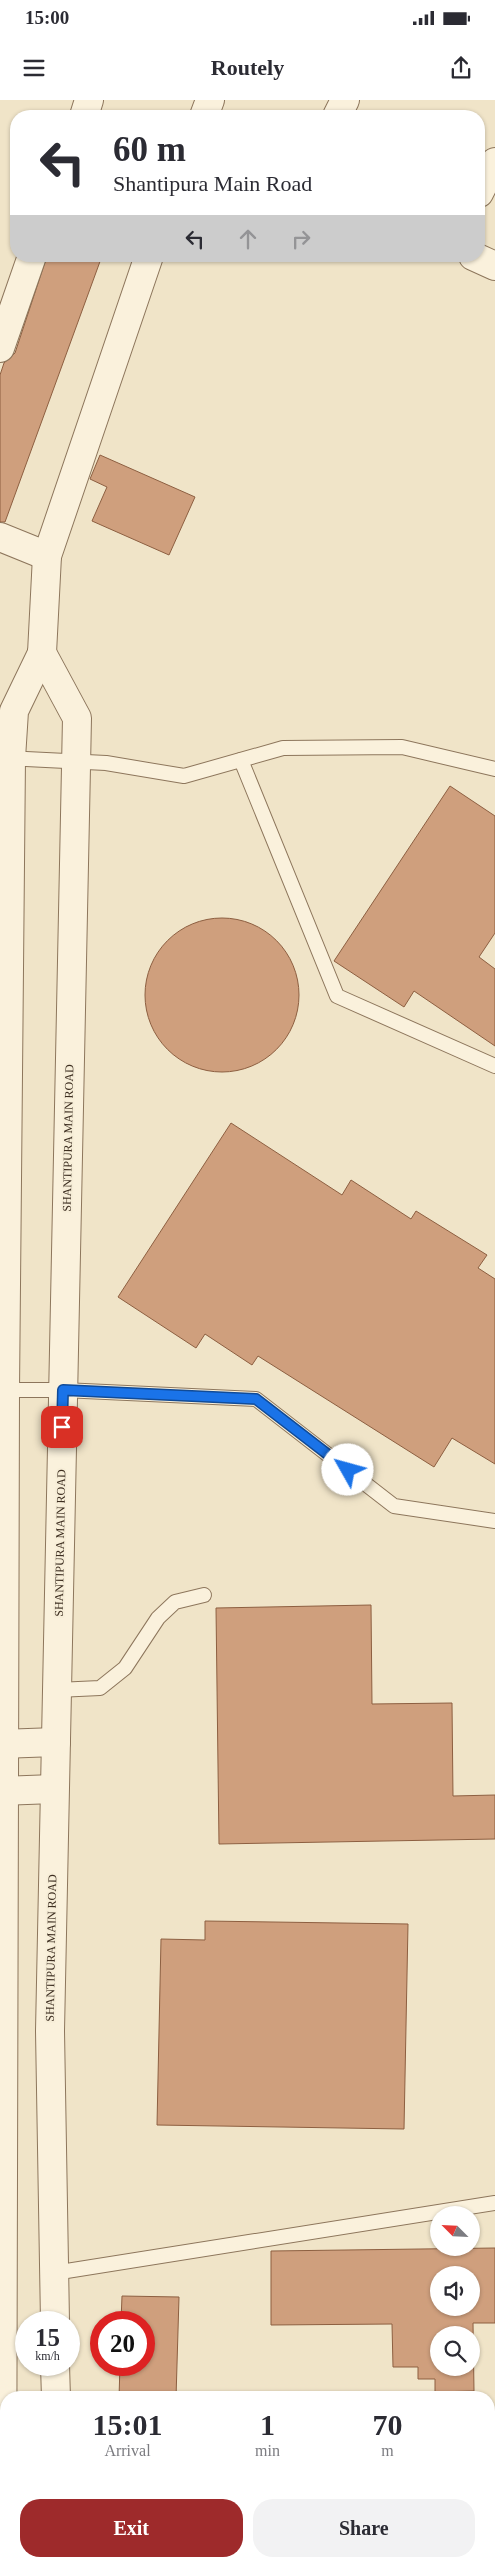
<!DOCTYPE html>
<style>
body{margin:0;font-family:Georgia,serif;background:#f2f2f3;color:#2b2b33;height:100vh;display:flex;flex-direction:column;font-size:19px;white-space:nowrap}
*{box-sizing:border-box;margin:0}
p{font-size:16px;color:#7c7c81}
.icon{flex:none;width:28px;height:28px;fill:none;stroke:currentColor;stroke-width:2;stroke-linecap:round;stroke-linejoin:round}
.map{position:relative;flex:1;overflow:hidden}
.sheet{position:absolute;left:0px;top:2291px;width:495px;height:176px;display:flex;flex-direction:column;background:#fff;border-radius:20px 20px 0 0;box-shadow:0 1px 4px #0004}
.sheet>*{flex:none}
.top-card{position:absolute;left:10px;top:10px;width:475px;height:152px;border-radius:20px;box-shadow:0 1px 4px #0004;background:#fff;color:#2b2b33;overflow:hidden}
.needle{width:32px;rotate:294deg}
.tools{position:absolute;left:430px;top:2106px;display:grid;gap:10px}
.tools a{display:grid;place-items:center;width:50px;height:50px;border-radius:50%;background:#fff;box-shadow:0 1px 4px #0004;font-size:25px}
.speed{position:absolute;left:15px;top:2211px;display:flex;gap:10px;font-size:25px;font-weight:700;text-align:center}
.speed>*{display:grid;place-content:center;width:65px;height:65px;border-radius:50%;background:#fff;box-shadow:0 1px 4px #0004;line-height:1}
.speed small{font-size:12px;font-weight:400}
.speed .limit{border:8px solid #d22;background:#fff;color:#111}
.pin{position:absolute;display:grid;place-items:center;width:42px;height:42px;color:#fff;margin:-21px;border-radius:10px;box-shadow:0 2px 8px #0006}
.me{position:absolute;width:55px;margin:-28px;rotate:308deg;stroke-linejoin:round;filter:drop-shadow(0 0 4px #0008)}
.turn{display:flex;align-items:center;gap:18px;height:105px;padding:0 20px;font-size:22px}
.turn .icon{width:65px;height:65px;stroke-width:2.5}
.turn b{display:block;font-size:35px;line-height:42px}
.lanes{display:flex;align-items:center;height:48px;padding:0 20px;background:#0003;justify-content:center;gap:25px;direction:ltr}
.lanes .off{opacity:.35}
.eta{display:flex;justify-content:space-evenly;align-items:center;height:85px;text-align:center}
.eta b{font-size:30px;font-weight:700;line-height:35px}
.cta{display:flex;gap:10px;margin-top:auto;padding:10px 20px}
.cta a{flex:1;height:58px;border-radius:20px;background:#9e2a2b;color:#fff;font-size:20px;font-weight:700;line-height:58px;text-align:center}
.cta a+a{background:#f2f2f3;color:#2b2b33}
.status{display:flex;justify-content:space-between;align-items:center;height:35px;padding:0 25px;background:#fff;direction:ltr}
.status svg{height:14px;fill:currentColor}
header{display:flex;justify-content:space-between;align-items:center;height:65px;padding:0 20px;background:#fff;font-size:22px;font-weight:700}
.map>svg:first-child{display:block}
</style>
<div class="status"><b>15:00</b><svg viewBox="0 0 49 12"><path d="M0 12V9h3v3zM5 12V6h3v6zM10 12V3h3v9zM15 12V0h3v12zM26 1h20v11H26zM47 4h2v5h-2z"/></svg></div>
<header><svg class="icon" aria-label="menu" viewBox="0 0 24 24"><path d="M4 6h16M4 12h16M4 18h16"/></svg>Routely<svg class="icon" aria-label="share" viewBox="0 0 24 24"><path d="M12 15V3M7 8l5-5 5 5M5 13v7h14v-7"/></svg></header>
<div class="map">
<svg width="495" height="2467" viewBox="0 0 495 2467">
<rect width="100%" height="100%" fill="#f0e4c8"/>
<g fill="#cf9f7d" stroke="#8d5f41" fill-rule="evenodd">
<path d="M 47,156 L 102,156 L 5,422 L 0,422 L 0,275 L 4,263 L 15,253 Z"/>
<path d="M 100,355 L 195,397 L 169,455 L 92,421 L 107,387 L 90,379 Z"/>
<path d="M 450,686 L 495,716 L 495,833 L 479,857 L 495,869 L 495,946 L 414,891 L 404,907 L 334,861 Z"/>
<circle cx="222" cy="895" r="77"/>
<path d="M 231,1023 L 342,1095 L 351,1080 L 411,1119 L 416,1111 L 487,1155 L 478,1168 L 495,1179 L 495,1364 L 452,1338 L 434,1367 L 258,1256 L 252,1265 L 205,1234 L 196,1248 L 118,1197 Z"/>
<path d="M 371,1505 L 372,1604 L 452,1603 L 453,1696 L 495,1695 L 495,1739 L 219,1744 L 216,1508 Z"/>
<path d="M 205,1821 L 408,1824 L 404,2029 L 157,2025 L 161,1839 L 205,1840 Z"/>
<path d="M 495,2148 L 495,2223 L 473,2223 L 474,2291 L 435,2292 L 435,2279 L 418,2279 L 418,2267 L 393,2267 L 392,2224 L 271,2225 L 271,2151 ZM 439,2175 L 471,2175 L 471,2208 L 439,2208 ZM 439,2235 L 471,2235 L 471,2268 L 439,2268 Z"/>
<path d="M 122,2196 L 179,2197 L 176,2298 L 119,2298 L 120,2265 L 144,2265 L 144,2222 L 121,2222 Z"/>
</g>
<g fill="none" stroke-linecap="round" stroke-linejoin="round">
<g stroke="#8d765c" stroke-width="16">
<g id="service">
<path d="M 6,658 L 106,663 L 184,676 L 283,648 L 402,647 L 495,669"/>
<path d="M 241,660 L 337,896 L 495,966"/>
<path d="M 5,1290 L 63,1290 L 256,1299 L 394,1406 L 495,1421"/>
<path d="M 57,1590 L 100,1588 L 125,1568 L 158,1518 L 175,1502 L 204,1495"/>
<path d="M 54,2173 L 495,2103"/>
</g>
</g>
<g stroke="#8d765c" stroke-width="30">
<g id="minor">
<path d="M 84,16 L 89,0"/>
<path d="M 204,16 L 210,0"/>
<path d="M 337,16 L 345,0"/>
<path d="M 479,93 L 495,62"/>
<path d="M 473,156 L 495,166"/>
<path d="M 0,248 L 32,156"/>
<path d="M 0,437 L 47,456"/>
<path d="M 42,553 L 47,456 L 149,156"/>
</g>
</g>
<g stroke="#8d765c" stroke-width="30">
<g id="tertiary">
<path d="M 42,553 L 77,618 L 50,1931 L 55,2222"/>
<path d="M 0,1644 L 56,1642"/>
<path d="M 0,1691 L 54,1689"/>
<path d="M 55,2265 L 56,2298"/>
<path d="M 489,2392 L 495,2385"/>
<path d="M 489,2443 L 495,2435"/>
<path d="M 59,2461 L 59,2467"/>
<path d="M 2,2467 L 5,1290 L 11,658 L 14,611 L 42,553"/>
<path d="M 430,2467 L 435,2461"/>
<path d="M 469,2467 L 474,2461"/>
</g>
</g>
<use href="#service" stroke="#faf1dc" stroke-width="14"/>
<use href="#minor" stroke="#faf1dc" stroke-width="28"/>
<use href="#tertiary" stroke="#faf1dc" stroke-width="28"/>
</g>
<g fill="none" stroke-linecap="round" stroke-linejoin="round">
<g stroke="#114b97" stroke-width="12">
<path id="route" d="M 62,1327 L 63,1290 L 256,1299 L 348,1370"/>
</g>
<use href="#route" stroke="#1a73e8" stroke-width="9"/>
</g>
<g text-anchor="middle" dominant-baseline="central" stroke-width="4" stroke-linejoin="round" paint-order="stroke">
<g font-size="12" fill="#3d2e20" stroke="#f7eed8">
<text transform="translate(68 1038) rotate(-89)">SHANTIPURA MAIN ROAD</text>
<text transform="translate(60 1443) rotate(-89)">SHANTIPURA MAIN ROAD</text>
<text transform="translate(51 1848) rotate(-89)">SHANTIPURA MAIN ROAD</text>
</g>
</g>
</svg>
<div class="tools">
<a><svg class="needle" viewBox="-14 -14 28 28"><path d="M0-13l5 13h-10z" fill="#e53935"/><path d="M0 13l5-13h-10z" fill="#7c7c81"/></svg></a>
<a><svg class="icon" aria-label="sound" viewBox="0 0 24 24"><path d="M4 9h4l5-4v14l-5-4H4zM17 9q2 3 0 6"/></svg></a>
<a><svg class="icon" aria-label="search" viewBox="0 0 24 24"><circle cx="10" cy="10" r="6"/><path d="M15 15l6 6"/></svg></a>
</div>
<div class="speed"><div>15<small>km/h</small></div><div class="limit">20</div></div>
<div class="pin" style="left:62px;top:1327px;background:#d93025"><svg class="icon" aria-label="arrive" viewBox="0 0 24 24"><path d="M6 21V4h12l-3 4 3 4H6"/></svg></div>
<svg class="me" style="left:348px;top:1370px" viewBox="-20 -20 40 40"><circle r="19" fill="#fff"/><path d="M0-13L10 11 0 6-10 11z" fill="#1a73e8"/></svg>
<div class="top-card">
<div class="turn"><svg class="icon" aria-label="left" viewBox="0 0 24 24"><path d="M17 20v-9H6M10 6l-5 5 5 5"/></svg><div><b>60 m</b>Shantipura Main Road</div></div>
<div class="lanes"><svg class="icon" aria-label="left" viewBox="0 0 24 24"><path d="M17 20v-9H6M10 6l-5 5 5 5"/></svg><svg class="icon off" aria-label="ahead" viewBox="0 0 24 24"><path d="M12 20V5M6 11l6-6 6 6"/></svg><svg class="icon off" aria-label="right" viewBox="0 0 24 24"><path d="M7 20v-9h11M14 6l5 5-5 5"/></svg></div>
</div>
<section class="sheet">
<div class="eta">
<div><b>15:01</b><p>Arrival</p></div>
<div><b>1</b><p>min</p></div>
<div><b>70</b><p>m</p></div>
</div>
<div class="cta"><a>Exit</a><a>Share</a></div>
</section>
</div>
